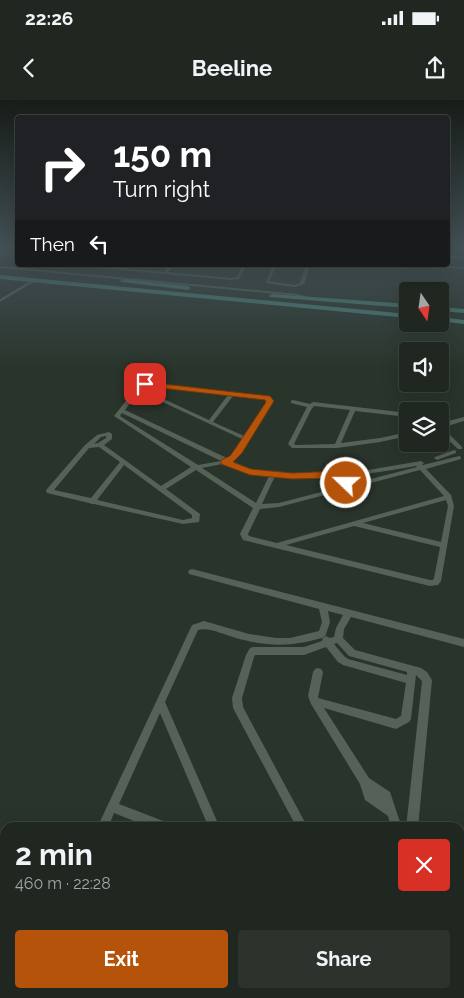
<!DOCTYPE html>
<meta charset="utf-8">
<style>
body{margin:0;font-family:Raleway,sans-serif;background:#2c332d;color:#f1f3f6;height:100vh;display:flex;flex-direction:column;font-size:19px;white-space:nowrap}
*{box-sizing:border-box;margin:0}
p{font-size:16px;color:#a1a5a5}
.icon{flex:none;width:28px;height:28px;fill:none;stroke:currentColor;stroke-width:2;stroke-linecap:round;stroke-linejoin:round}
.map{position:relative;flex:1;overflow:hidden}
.sheet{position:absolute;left:0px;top:722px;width:465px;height:176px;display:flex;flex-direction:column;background:#1f2720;border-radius:15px 15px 0 0;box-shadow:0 5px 20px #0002,0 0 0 1px #3c443e}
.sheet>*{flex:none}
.guide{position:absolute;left:15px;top:15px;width:435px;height:152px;border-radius:5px;box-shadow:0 5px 20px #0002,0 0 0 1px #3c443e;background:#202124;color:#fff;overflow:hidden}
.needle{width:32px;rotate:167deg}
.buttons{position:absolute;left:399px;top:182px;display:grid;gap:10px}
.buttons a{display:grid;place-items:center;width:50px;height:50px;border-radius:5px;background:#1f2720;box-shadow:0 5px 20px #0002,0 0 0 1px #3c443e;font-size:25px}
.pin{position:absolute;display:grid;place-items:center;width:42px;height:42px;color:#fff;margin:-21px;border-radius:10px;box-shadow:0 2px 8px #0006}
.me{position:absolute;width:55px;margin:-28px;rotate:292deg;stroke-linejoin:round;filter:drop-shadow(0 0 4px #0008)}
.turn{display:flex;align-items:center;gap:18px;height:105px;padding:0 15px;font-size:22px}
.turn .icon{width:65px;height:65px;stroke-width:2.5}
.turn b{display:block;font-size:35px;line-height:42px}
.then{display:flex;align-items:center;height:48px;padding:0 15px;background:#0003;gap:10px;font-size:19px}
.round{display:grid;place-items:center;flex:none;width:52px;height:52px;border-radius:5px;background:#2c332d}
.headline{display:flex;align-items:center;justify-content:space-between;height:85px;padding:0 15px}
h1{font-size:30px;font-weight:700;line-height:38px}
.cta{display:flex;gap:10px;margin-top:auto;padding:10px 15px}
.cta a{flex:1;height:58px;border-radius:5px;background:#b45309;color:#fff;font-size:20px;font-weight:700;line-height:58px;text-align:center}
.cta a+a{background:#2c332d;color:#f1f3f6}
.status{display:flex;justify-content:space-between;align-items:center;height:35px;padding:0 25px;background:#1f2720;direction:ltr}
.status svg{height:14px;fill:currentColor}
header{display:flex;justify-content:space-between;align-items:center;height:65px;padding:0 15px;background:#1f2720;font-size:22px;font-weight:700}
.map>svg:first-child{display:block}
</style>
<div class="status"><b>22:26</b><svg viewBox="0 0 49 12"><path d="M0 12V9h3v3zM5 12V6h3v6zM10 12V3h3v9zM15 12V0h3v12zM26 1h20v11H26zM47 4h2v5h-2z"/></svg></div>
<header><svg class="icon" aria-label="back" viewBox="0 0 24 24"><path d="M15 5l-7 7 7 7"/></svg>Beeline<svg class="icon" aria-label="share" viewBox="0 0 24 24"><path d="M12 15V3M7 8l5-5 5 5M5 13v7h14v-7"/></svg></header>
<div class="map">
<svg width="464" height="898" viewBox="0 0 464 898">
<rect width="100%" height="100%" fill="#29342b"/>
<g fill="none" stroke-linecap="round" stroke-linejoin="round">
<g stroke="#091a1f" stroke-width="3">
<path d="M 460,854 L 464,852"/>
<path d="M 412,898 L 416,894"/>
</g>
<g fill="#566258" fill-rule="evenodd">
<path d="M 464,146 L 464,148 L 452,146 Z"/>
<path d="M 0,153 L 18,155 L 18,157 L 0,155 Z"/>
<path d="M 448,156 L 464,157 L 464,159 L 448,158 Z"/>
<path d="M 74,165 L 89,165 L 164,172 L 170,165 L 174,165 L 168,172 L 231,178 L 237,177 L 241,168 L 234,165 L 239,165 L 245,168 L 239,179 L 231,180 L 76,166 Z"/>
<path d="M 273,165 L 277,165 L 269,181 L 295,185 L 300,183 L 306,165 L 310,165 L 304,184 L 295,187 L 266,183 Z"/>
<path d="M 421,165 L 464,167 L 464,169 L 423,166 Z"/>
<path d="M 0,166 L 298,194 L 314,199 L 312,200 L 298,196 L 0,168 Z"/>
<path d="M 34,179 L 37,180 L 0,202 L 0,199 Z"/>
<path d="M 145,282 L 269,297 L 273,301 L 235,359 L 232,361 L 251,370 L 292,374 L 322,374 L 368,370 L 421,361 L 424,363 L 422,365 L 423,365 L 459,356 L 461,357 L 461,359 L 426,369 L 451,395 L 454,406 L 441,481 L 438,485 L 430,486 L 243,440 L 240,434 L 253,408 L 196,370 L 166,389 L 200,414 L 199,422 L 183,424 L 94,404 L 92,404 L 89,403 L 47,393 L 46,391 L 47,389 L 85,345 L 97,335 L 109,332 L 112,334 L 112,339 L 104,345 L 161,386 L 191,367 L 114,316 L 136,288 ZM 146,286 L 228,295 L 209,320 L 142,289 ZM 139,291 L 242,339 L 231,357 L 227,358 L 125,310 ZM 233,296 L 265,299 L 267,301 L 244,336 L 213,322 ZM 122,313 L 221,361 L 198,365 L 120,316 ZM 106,336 L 106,338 L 98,343 L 94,344 L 101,337 ZM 99,347 L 120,362 L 91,398 L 54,390 L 89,348 ZM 227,363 L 248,373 L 269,376 L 256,403 L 202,368 ZM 124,365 L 192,415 L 192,418 L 183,420 L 97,400 ZM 416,366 L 417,367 L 279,403 L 262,404 L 275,376 C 323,381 369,374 416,366 ZM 420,370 L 444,396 L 277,443 L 249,436 L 248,434 L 260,409 L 279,407 ZM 446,400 L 448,406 L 441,442 L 363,423 ZM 354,426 L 440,447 L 434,478 L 433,480 L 430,480 L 286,445 Z"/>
<path d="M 293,300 L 310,304 L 313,302 L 408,313 L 408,317 L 355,311 L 341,343 L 380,338 L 408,332 L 408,336 L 380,342 L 337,348 L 292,348 L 288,344 L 307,307 L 291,303 L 291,301 ZM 314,306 L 350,310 L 335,344 L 296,345 L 294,344 L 311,310 Z"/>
<path d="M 464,317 L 464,321 L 444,327 L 446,331 L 462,347 L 462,349 L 458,349 L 441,333 L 440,323 Z"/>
<path d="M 454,350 L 456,351 L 456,353 L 437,360 L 434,358 L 435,357 Z"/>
<path d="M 192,469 L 464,539 L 464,547 L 351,517 L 344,529 L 343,538 L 355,550 L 421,568 L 427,572 L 432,580 L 418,728 L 406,728 L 422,581 L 416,575 L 411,619 L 409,622 L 396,629 L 324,608 L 369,678 L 390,692 L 402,728 L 391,728 L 388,716 L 365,700 L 360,684 L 311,604 L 308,596 L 313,572 L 315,569 L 318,568 L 321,569 L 323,572 L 318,598 L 396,619 L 401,616 L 406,583 L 343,565 L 338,562 L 326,547 L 304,555 L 255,555 L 254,557 L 242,598 L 243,607 L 308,728 L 297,728 L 233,608 L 232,598 L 246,555 L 250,548 L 253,547 L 304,547 L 322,541 L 323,537 L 326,536 L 330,538 L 334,537 L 336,528 L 343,515 L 328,511 L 330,522 L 325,537 C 293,547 268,547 236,538 C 224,535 210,527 198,530 L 165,602 L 220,728 L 209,728 L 160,613 L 119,704 L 171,724 L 172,728 L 151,728 L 114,713 L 108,728 L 97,728 L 192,525 L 204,521 L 249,534 L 276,538 L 290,538 L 319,531 L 322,522 L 319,509 L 189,474 L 188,472 L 189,470 ZM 337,543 L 349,556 L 407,572 L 407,575 L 348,559 L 344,556 L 334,544 Z"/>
<path d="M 301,894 L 323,894 L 324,896 L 325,894 L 340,894 L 338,898 L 303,898 Z"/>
</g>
<g fill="#488177" fill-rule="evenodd">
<path d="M 0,175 L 408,214 L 408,218 L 0,179 Z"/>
<path d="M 123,179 L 188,186 L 191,188 L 188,190 L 121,182 L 120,181 Z"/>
<path d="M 272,194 L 408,204 L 408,208 L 270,197 L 269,196 Z"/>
<path d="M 440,207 L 464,209 L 464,213 L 440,211 Z"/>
<path d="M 440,217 L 464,220 L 464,224 L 440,221 Z"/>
</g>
</g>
<linearGradient id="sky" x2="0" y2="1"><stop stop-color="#171d18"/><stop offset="0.54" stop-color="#435055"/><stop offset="1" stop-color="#435055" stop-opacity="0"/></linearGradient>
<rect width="464" height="272" fill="url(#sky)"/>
<path fill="#b45309" stroke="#753606" d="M 145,282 L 270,296 L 274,301 L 242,353 L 233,362 L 251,369 L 292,373 L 339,371 L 348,376 L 351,383 L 350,386 L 343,386 L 337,378 L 292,379 L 250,375 L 221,364 L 221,360 L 230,356 L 235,349 L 266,302 L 265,300 L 143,286 L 143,283 Z"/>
</svg>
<div class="buttons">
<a><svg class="needle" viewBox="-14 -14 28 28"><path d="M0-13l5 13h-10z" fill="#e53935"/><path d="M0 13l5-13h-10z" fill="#a1a5a5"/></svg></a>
<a><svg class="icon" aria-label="sound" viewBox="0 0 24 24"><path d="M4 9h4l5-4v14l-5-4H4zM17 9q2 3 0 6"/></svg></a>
<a><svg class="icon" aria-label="layers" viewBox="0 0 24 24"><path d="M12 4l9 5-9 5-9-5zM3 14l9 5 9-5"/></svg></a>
</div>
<div class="pin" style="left:145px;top:284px;background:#d93025"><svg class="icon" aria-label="arrive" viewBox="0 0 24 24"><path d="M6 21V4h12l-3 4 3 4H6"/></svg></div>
<svg class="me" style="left:346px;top:383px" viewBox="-20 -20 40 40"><circle r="17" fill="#b45309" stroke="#fff" stroke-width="3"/><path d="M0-11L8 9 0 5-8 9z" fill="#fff"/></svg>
<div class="guide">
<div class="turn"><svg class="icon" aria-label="right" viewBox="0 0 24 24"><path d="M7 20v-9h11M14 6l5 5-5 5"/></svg><div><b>150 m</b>Turn right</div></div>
<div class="then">Then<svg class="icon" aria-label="left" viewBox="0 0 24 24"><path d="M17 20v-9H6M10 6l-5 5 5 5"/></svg></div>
</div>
<section class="sheet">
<div class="headline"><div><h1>2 min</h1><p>460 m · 22:28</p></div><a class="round" style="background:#d93025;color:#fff"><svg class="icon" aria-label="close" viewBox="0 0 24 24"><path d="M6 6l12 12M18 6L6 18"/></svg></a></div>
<div class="cta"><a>Exit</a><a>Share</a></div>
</section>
</div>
